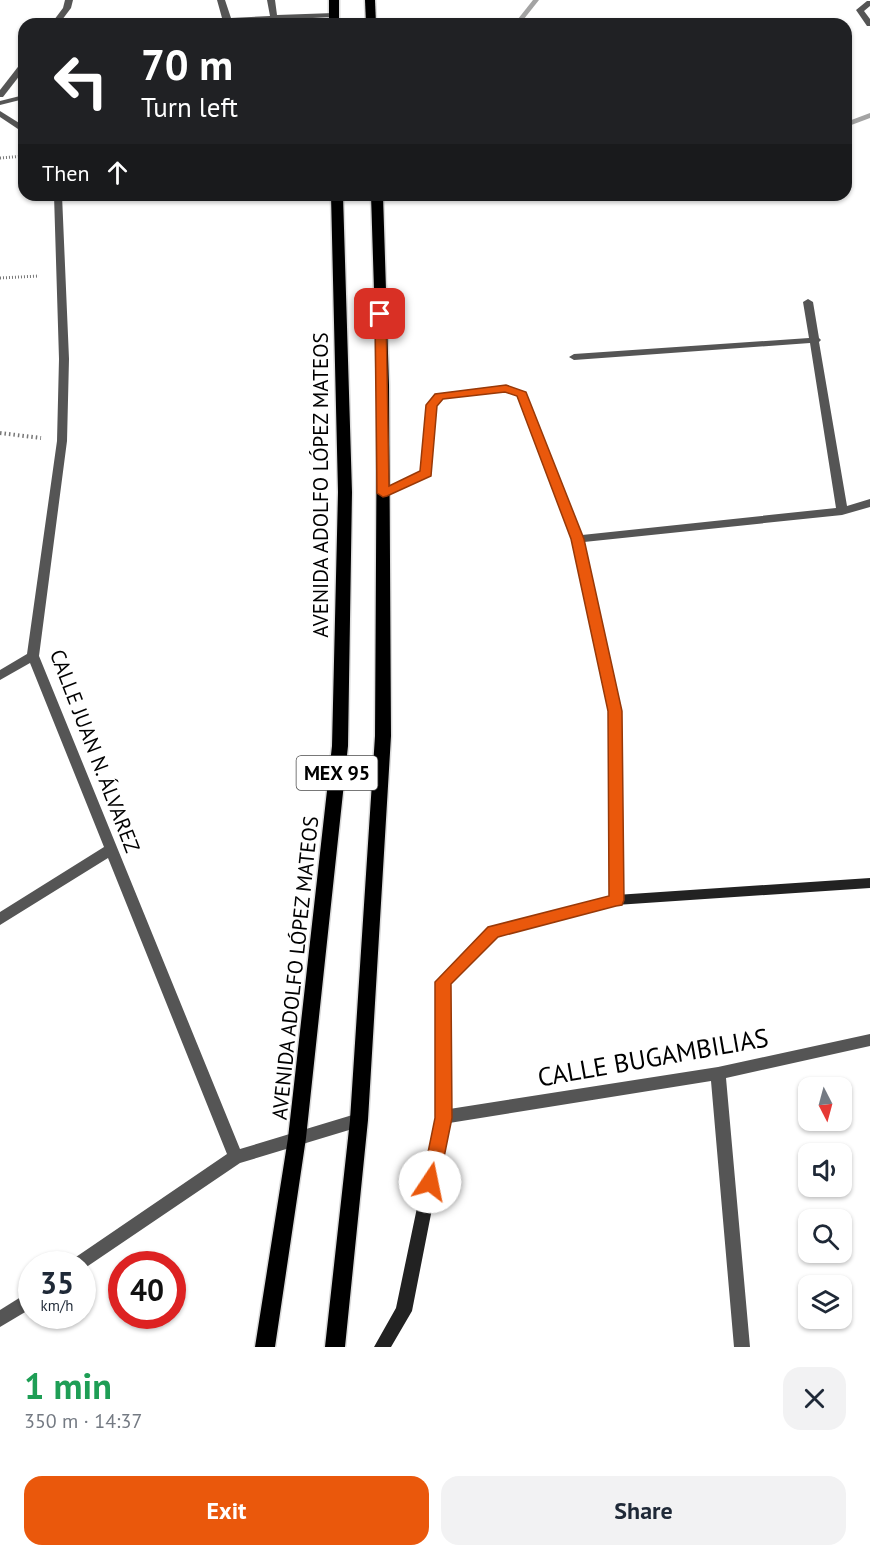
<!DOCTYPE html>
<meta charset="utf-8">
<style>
body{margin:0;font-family:"PT Sans",sans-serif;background:#f2f2f3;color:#1f2937;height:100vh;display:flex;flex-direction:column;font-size:22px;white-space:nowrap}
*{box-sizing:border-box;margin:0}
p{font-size:20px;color:#747a83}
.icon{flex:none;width:33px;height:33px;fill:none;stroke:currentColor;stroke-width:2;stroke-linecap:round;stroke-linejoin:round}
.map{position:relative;height:1347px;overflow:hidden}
.details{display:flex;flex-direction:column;background:#fff;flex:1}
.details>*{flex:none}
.top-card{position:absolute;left:18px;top:18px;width:834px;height:183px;border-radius:18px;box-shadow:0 2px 4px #0004;background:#202124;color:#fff;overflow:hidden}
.needle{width:39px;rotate:174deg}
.buttons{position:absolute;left:798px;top:1077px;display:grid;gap:12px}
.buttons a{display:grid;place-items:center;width:54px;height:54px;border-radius:12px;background:#fff;box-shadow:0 2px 4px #0004;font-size:30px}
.speed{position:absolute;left:18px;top:1251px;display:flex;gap:12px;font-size:30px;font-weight:700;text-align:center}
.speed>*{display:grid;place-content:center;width:78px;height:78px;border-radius:50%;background:#fff;box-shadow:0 2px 4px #0004;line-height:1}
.speed small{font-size:15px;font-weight:400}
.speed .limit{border:9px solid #d22;background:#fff;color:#111}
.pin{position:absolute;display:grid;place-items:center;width:51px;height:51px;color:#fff;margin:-26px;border-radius:12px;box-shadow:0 3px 9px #0006}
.me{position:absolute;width:66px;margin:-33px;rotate:11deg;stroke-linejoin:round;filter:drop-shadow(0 0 4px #0008)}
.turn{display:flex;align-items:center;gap:21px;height:126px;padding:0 24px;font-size:27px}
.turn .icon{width:78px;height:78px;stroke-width:2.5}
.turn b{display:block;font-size:42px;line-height:51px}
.then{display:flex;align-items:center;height:57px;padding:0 24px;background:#0003;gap:12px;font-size:22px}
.round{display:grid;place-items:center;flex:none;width:63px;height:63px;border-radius:18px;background:#f2f2f3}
.headline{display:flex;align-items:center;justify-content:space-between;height:102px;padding:0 24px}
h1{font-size:36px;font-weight:600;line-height:45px;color:#1e9e55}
.primary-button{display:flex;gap:12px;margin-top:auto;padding:12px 24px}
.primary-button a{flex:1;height:69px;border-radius:18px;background:#ea580c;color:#fff;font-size:24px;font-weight:600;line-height:69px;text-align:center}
.primary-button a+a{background:#f2f2f3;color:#1f2937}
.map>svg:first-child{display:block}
</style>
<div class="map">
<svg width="870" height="1347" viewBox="0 0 870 1347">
<rect width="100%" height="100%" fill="#fff"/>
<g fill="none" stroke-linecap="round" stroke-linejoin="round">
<g fill="#a3a3a3" fill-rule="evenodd">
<path d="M 533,0 L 539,0 L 520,24 L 514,24 Z"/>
<path d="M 870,113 L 870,118 L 846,127 L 846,122 Z"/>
</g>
<g stroke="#dbdbdb" stroke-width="3">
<g id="primary">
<rect x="329" y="0" width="10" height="24"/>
<path d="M 365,0 L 375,0 L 376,24 L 366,24 Z"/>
<path d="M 331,195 L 343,195 L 352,492 L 348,746 L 306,1138 L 275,1347 L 255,1347 L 288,1138 L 332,746 L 338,492 Z"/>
<path d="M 371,195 L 383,195 L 389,385 L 391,736 L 368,1120 L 345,1347 L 325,1347 L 350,1120 L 375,736 L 377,385 Z"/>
</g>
</g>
<g stroke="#777" stroke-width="3" stroke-dasharray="1 2" stroke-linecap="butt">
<path d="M 0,158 L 24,156"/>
<path d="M 0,278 L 39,276"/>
</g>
<path stroke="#777" stroke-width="4" stroke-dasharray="1.5 3" stroke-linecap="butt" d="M 0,433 L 41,438"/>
<path fill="#555" fill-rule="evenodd" d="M 217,0 L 225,0 L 231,18 L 270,16 L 267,0 L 275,0 L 277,15 L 334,13 L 338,15 L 334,17 L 229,22 L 222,18 Z"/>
<g fill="#555" fill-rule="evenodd">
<path d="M 65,0 L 73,0 L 71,8 L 59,24 L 51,24 L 63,8 Z"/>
<path d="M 867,1 L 870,1 L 870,6 L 864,11 L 870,19 L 870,26 L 867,26 L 856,10 Z"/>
<path d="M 21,63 L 24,63 L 24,70 L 3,97 L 0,97 L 0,90 Z"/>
<path d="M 24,95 L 24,99 L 0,105 L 0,101 Z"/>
<path d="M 0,111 L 24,126 L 24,133 L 0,117 Z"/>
<path d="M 54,195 L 62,195 L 69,359 L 67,441 L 39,656 L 240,1149 L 359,1113 L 364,1115 L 366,1120 L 364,1125 L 359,1127 L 240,1163 L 82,1270 L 82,1264 L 71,1264 L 73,1259 L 227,1154 L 108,858 L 0,925 L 0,912 L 104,847 L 30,663 L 0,680 L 0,670 L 27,654 L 57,441 L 59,359 Z"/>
<path d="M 808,299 L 813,302 L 819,338 L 821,340 L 819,342 L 847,506 L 870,499 L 870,507 L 842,515 L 584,542 L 621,711 L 623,900 L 621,904 L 616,905 L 611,904 L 609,900 L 609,711 L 572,539 L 517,396 L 505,391 L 442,399 L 437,405 L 430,475 L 387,495 L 383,496 L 378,493 L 421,471 L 427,405 L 435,394 L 506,385 L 526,394 L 582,535 L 836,508 L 810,343 L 574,360 L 569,357 L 574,354 L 809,338 L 803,302 Z"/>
<path d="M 870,1034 L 870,1046 L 726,1078 L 750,1347 L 734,1347 L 711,1081 L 443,1124 L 438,1122 L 436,1117 L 438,1112 L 443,1110 L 718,1067 Z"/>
<path d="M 32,1290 L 32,1308 L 0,1327 L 0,1310 Z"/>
</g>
<path fill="#222" fill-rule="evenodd" d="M 870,878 L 870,888 L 616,905 L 497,936 L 450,984 L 450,1117 L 412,1311 L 391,1347 L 374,1347 L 396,1308 L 436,1117 L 436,982 L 488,927 L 616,895 Z"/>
<use href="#primary" fill="#000" fill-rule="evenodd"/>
</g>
<path fill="#ea580c" stroke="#983908" stroke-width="1.5" d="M 380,311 L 386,314 L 389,486 L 420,471 L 426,405 L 435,394 L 506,385 L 526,392 L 584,539 L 622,711 L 624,900 L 622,905 L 616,906 L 498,937 L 451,984 L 452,1118 L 439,1182 L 437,1188 L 430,1190 L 424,1188 L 422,1182 L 435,1118 L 435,982 L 488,927 L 609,896 L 608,711 L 571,539 L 517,396 L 505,392 L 443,399 L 437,406 L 431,476 L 387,496 L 383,497 L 377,493 L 375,314 Z"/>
<g text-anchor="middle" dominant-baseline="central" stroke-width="4.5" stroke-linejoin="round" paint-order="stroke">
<rect fill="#fff" stroke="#4c4c4c" stroke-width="1.5" x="296.5" y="756" width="81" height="34" rx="4.5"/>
<g font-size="20" font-weight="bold" fill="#000">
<text x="337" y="773">MEX 95</text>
</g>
<g font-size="21" fill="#000" stroke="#fff">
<text transform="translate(320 485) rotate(-90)">AVENIDA ADOLFO LÓPEZ MATEOS</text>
<text transform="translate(95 751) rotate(69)">CALLE JUAN N. ÁLVAREZ</text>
<text transform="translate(295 968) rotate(-84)">AVENIDA ADOLFO LÓPEZ MATEOS</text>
</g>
<g font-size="26" fill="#000" stroke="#fff">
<text transform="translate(653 1057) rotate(-10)">CALLE BUGAMBILIAS</text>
</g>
</g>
</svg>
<div class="buttons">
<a><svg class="needle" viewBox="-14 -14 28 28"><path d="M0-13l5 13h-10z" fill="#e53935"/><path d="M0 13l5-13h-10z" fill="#747a83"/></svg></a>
<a><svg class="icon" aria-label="sound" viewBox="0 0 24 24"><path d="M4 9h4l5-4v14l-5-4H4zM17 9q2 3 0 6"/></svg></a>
<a><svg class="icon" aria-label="search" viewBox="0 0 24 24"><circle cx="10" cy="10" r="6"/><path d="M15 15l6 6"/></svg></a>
<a><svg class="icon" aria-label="layers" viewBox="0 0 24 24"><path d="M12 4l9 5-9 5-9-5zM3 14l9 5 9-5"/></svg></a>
</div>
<div class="speed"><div>35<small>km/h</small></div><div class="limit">40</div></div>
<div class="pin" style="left:380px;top:314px;background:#d93025"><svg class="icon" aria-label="arrive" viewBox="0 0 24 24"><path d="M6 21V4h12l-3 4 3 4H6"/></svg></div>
<svg class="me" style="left:430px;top:1182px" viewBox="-20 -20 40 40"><circle r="19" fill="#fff"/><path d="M0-13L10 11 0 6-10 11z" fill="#ea580c"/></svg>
<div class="top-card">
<div class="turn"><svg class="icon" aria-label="left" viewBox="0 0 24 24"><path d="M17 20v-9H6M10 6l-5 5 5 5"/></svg><div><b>70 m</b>Turn left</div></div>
<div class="then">Then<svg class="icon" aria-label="ahead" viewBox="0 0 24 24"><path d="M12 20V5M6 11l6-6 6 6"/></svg></div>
</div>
</div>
<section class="details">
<div class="headline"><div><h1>1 min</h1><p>350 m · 14:37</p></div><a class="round"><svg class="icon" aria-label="close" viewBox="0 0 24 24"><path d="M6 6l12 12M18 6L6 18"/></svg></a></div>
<div class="primary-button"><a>Exit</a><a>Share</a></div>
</section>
